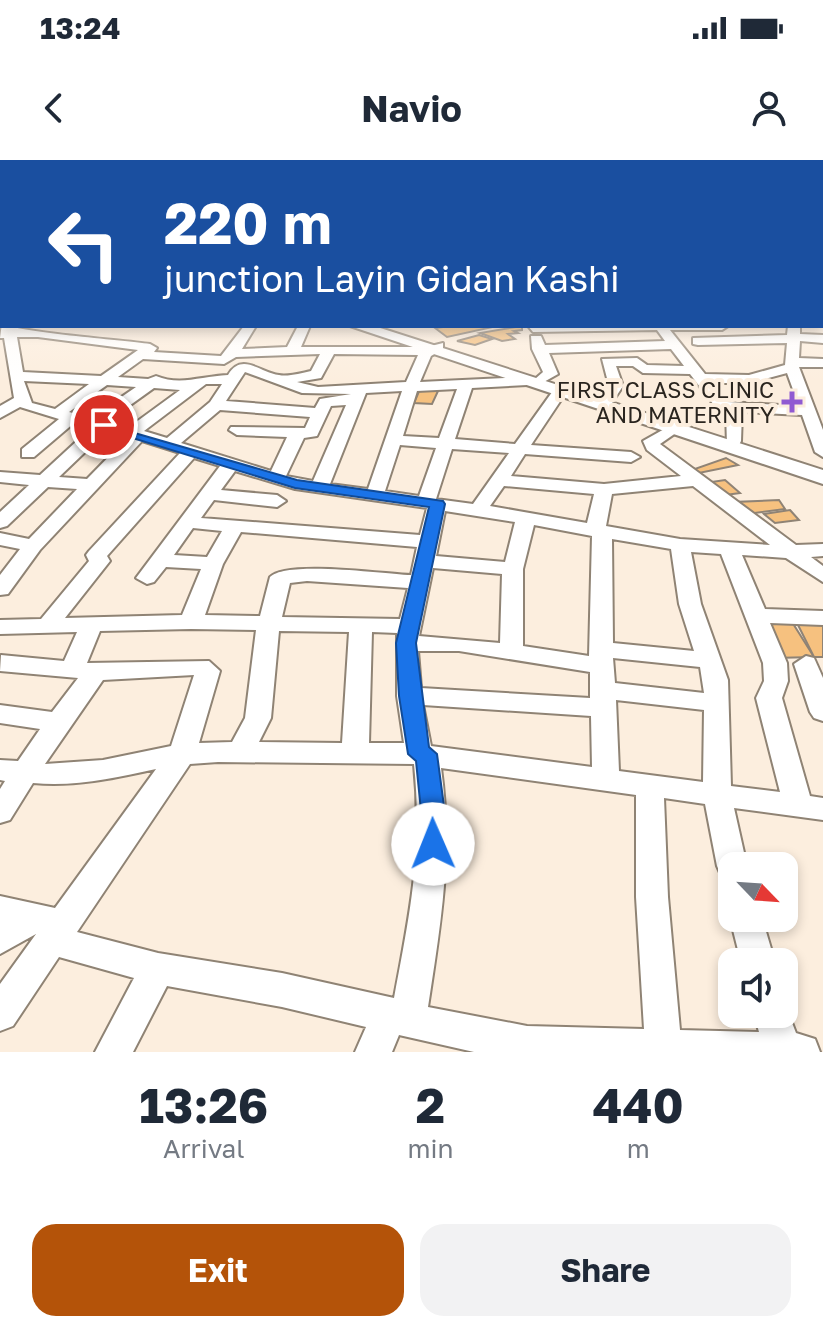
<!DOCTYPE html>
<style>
body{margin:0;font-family:"Golos Text",sans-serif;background:#f2f2f3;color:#1f2937;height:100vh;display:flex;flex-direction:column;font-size:30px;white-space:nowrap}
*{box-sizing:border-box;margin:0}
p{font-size:26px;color:#747a83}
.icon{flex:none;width:44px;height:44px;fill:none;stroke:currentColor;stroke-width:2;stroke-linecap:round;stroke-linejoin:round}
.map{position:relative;height:892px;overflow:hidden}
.side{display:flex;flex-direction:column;background:#fff;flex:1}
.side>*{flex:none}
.top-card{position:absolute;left:0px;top:0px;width:824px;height:168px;box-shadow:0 4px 12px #0003;background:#1a4fa0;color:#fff;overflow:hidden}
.needle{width:52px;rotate:115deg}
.controls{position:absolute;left:718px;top:692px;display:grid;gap:16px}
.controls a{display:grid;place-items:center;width:80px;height:80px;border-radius:16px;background:#fff;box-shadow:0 4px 12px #0003;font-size:40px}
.pin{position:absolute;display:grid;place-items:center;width:68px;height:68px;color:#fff;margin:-34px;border:4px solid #fff;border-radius:50%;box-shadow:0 2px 8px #0007}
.me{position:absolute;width:88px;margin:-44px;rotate:359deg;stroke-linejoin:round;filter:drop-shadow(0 0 6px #0008)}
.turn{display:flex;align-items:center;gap:28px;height:168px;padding:0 32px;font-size:36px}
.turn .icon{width:104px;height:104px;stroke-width:2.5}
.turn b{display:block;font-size:56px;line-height:68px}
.eta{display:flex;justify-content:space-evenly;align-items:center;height:136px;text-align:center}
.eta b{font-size:48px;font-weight:700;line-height:56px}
.cta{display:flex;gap:16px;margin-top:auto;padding:16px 32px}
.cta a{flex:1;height:92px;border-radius:24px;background:#b45309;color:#fff;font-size:32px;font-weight:700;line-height:92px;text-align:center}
.cta a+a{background:#f2f2f3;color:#1f2937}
.status{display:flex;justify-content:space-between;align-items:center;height:56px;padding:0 40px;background:#fff;direction:ltr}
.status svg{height:22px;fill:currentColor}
header{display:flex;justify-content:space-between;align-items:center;height:104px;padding:0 32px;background:#fff;font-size:36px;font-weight:700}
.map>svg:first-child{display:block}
</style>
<div class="status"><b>13:24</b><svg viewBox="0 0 49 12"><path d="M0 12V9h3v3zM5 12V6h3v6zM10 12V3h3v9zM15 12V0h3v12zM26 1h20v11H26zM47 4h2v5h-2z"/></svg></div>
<header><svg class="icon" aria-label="back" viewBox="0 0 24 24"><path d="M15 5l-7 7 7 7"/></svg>Navio<svg class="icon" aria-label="person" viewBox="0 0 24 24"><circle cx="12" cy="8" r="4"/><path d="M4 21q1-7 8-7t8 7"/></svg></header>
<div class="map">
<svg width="823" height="892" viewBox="0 0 823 892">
<rect width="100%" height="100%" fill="#fceede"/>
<g fill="#f6c17f" stroke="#8f8375" stroke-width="2">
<path d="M 451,166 L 491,166 L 493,167 L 447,177 L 435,168 Z"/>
<path d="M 522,166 L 522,170 L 514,171 L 518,173 L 508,174 L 515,179 L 502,181 L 480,173 Z"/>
<path d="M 479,175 L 492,179 L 475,185 L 457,181 Z"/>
<path d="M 420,229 L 438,231 L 432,244 L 414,243 Z"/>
<path d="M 726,298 L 738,305 L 694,314 L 681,303 L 695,309 Z"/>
<path d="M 725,320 L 740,333 L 718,336 L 705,323 Z"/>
<path d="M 779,340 L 785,349 L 747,354 L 734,342 Z"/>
<path d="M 790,350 L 799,360 L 775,363 L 764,354 Z"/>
<path d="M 760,460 L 792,462 L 814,497 L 773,498 Z"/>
<path d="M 823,462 L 823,497 L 814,497 L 797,463 Z"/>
</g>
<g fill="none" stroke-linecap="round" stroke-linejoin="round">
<g stroke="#8f8374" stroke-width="4">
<g id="minor">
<rect x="0" y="97" width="2" height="4"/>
<rect x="822" y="100" width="1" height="6"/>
<rect x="822" y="123" width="1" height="6"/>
<rect x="822" y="143" width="1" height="8"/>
<path d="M 2,163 C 13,172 123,180 150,184 L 157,188 L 154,192 L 221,196 L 244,166 L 256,166 L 242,189 L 287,187 L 298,166 L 310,166 L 301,187 L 427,187 L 443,183 L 443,189 L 431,196 L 420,222 L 527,217 L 534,221 L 527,225 L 472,228 L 455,279 L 515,284 L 555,228 L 560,227 L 567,231 L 531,285 L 631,292 L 640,297 L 631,302 L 525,294 L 511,316 L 604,324 L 681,316 L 647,290 L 643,281 L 675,263 L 683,268 L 660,284 L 796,385 L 823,384 L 823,396 L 811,397 L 823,406 L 823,422 L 786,398 L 742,395 L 765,449 L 823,451 L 823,465 L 770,463 L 787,503 L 788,521 L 782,538 L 810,636 L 823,638 L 823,660 L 734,648 L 747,706 L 732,706 L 732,719 L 721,715 L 717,706 L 705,644 L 664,638 L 668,737 L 680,870 L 759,872 L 754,854 L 784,854 L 784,842 L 796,873 L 815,879 L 820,892 L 474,892 L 399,875 L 392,892 L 355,892 L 366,867 L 282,847 L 167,826 L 133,892 L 95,892 L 134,818 L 59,797 L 13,866 L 0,871 L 0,824 L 36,774 L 0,794 L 0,736 L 55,748 L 156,609 C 115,618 75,627 33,623 L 10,660 L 0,663 L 0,629 L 5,621 L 0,620 L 0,600 L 18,601 L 40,569 L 0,563 L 0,545 L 52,552 L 78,518 L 0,511 L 1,495 L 64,501 L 77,472 L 0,474 L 0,460 L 41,459 L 89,401 L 86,395 L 89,391 L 180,293 L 142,281 L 40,390 L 8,434 L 0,435 L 0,415 L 20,389 L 0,385 L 0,373 L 29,379 L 77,329 L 48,327 L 7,366 L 0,368 L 0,352 L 29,325 L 0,322 L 0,312 L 40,315 L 91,268 L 74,263 L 34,297 L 22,297 L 22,289 L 59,259 L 20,247 L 0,258 L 0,246 L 14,238 L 4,178 L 0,178 ZM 17,177 L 38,177 L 138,190 L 101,216 L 23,212 ZM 320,194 L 311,211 C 301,213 288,217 279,215 C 259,212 242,192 228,215 C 202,216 180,226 156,216 L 148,219 L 118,217 L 143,199 L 224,204 L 236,197 ZM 334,194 L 418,195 L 406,222 L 318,227 L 297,222 L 321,218 ZM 245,212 L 302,233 L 351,234 L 320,239 L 315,248 L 226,241 ZM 24,221 L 89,224 L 55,249 L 32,243 ZM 206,224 L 222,224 L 210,242 L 167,278 L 144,271 ZM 107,225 L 136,227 L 91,258 L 69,252 ZM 154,228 L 180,230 L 128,268 L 108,261 ZM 457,229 L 439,278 L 403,276 L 417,231 ZM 402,231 L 368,329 L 330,324 L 366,233 ZM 346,245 L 313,321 L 286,316 L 304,278 L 317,276 L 331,246 ZM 220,250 L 310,257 L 305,268 L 231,267 L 229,270 L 237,275 L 287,277 L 271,311 L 181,283 ZM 106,272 L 127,278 L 87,319 L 59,317 ZM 400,285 L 436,288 L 419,336 L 385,331 ZM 452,289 L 509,293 L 473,344 L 436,339 ZM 194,298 L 220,306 L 136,418 L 147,424 L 154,422 L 166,407 L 201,409 L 182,455 L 65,458 L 110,401 L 107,396 ZM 235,311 L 295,329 L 427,348 L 420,375 L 201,358 L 214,340 L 277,347 L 286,341 L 277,335 L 221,330 ZM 504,326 L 594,334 L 587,363 L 490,346 ZM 693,326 L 770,385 L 680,379 L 606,366 L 612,334 ZM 445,351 L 515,362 L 505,402 L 436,396 ZM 534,365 L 592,376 L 589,496 L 523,486 L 523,409 ZM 193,368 L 222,371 L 207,397 L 174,395 ZM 241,372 L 417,387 L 411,415 C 385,414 286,400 270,417 L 260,456 L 205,455 L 223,404 ZM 612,379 L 671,389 L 679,444 L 694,491 L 613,483 ZM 691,392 L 721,394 L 763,503 L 764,521 L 756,538 L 780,632 L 731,626 L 728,520 L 701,444 ZM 433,408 L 502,414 L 500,483 L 419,476 ZM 307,421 L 408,428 L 400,459 L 282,457 L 290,423 ZM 191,469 L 256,470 L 245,558 L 232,582 L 199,583 L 220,511 L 209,501 L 87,503 L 100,471 ZM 279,471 L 349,472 L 342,583 L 259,582 L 271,558 ZM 372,472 L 397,473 L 397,536 L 404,583 L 369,583 ZM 418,491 L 459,491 L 590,512 L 590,538 L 421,528 ZM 613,498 L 700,507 L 704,533 L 615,523 ZM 194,515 L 171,586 L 103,600 L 45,604 L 103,520 ZM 616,540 L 704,550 L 703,622 L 619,611 ZM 423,545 L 591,556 L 592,607 L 431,586 ZM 218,602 L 414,604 C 423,692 410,753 394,838 L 282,813 L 158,793 L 77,772 L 190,604 ZM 441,608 L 636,635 L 636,737 L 644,869 L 527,866 L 428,847 C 441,762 453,694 441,608 Z"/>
<path d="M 528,166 L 728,166 L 722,170 L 670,170 L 705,214 L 749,215 L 785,205 L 787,183 L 698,185 L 693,184 L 693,178 L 787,175 L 788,166 L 800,166 L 800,174 L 823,175 L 823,183 L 800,181 L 799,198 L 823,199 L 823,207 L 799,207 L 823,270 L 823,297 L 815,292 L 802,255 L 742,252 L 741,281 L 739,285 L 727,285 L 726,251 L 717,249 L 690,214 L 643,213 L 633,206 L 616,206 L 623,226 L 611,244 L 601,244 L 598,241 L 609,226 L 602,199 L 637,198 L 647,205 L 684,206 L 671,189 L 549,193 L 558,214 L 542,223 L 535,219 L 543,212 L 532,189 L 531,176 L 541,176 L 545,185 L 665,181 L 657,170 L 533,172 ZM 787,213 L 799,246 L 727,242 L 712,223 L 750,223 Z"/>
<path d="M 806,496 L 814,498 L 823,518 L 823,561 L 814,558 L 810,552 L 794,504 Z"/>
<path d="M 732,753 L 732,758 L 762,758 L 775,802 L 741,802 L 730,758 Z"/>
</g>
</g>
<g stroke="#8f8374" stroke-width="4">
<path id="major" d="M 350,166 L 374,166 L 823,310 L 823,324 Z"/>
</g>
<use href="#minor" fill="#fff" fill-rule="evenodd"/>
<use href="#major" fill="#fff" fill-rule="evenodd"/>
</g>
<linearGradient id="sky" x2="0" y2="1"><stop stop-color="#84b2ec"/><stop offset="0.44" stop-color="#fef7f0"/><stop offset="1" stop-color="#fef7f0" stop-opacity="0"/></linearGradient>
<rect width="823" height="222" fill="url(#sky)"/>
<path fill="#1a73e8" stroke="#114b97" stroke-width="2" d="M 100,263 L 297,320 L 443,341 L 445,344 L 416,483 L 429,587 L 437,594 L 446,661 L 441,692 L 433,695 L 424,692 L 420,684 L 422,661 L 416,601 L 408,594 L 399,536 L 396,483 L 429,347 L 295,328 L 100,268 Z"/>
<path fill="#905ad2" stroke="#fceede" stroke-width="3" d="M788 230h8v8h8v8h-8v8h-8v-8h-8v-8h8z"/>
<g text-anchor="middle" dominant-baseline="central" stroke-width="8" stroke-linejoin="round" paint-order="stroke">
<g font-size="22" fill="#2a251f" stroke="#fceede" text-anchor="end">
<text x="774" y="229">FIRST CLASS CLINIC<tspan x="774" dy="25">AND MATERNITY</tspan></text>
</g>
</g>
</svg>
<div class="controls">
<a><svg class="needle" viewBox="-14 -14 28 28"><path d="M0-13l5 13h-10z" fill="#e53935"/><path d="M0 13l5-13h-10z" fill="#747a83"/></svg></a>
<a><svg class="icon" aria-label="sound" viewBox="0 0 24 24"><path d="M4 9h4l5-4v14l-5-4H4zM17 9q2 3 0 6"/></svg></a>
</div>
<div class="pin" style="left:104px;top:265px;background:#d93025"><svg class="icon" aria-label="arrive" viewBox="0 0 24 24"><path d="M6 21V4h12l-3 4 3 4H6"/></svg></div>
<svg class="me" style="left:433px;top:684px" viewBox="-20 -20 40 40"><circle r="19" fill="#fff"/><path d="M0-13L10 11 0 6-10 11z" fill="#1a73e8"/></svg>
<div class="top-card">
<div class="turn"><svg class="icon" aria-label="left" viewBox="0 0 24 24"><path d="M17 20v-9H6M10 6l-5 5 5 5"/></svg><div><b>220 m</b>junction Layin Gidan Kashi</div></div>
</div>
</div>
<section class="side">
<div class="eta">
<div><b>13:26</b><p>Arrival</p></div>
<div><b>2</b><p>min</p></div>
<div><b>440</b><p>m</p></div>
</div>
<div class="cta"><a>Exit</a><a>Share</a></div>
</section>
